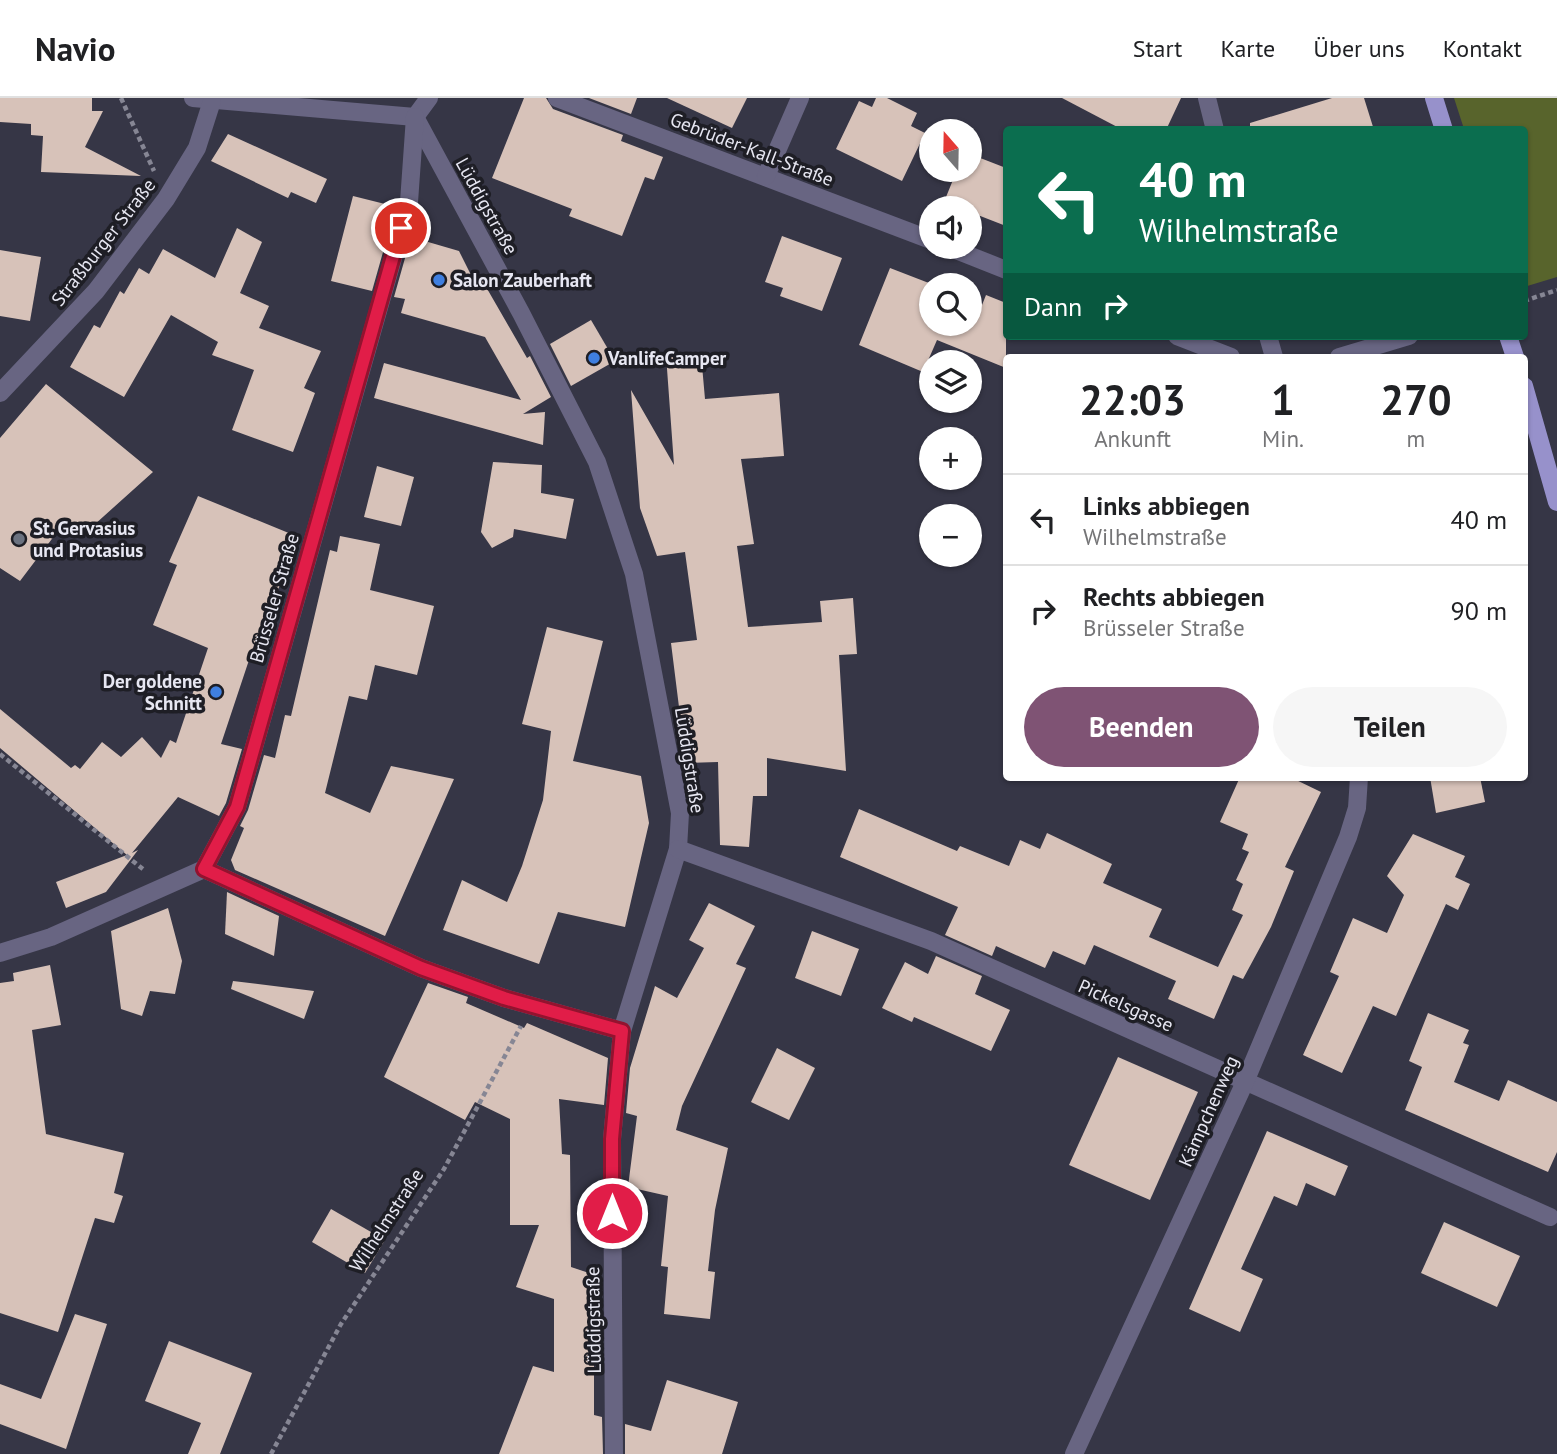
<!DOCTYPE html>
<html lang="de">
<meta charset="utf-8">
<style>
body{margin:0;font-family:"PT Sans",sans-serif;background:#f6f6f6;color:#202124;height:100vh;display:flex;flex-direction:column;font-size:26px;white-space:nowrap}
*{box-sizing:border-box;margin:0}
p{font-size:23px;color:#757577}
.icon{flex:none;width:38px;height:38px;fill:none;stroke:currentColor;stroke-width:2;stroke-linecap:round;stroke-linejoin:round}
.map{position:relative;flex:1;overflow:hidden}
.panel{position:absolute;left:1003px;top:256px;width:525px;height:427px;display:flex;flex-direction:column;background:#fff;border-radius:7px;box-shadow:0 2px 5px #0004}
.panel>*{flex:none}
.banner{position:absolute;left:1003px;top:28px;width:525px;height:214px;border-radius:7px;box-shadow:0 2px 5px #0004;background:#0b6e4f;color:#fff;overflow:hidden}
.needle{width:46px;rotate:340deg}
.tools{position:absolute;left:919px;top:21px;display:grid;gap:14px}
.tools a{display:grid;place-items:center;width:63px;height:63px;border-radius:50%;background:#fff;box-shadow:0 2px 5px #0004;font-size:35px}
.pin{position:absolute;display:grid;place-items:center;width:60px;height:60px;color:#fff;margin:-30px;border:4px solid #fff;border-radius:50%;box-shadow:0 2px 7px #0007}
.me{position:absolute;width:77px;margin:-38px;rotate:0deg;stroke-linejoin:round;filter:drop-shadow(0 0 5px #0008)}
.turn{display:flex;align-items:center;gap:24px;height:147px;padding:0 21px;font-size:32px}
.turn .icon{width:91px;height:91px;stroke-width:2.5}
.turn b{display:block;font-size:49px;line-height:60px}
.then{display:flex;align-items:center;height:66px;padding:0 21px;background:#0003;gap:14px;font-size:26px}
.eta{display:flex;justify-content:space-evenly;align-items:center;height:119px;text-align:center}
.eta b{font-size:42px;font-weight:800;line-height:49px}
.action{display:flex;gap:14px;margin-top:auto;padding:14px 21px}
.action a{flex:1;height:80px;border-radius:42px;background:#7f5374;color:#fff;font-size:28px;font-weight:800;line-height:80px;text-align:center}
.action a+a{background:#f6f6f6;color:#202124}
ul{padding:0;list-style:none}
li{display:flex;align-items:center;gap:21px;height:91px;padding:0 21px;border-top:2px solid #e0e0e0}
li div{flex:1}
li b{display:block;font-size:26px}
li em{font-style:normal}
header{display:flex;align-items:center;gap:42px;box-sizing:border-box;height:98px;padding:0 35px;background:#fff;border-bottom:2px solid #e0e0e0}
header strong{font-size:33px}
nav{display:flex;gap:38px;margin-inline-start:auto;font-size:24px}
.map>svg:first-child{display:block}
</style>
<header>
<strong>Navio</strong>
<nav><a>Start</a><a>Karte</a><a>Über uns</a><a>Kontakt</a></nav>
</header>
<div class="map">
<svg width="1557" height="1356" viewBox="0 0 1557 1356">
<rect width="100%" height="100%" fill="#363646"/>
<path fill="#58642c" d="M 1454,0 L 1557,0 L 1557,179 L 1524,189 L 1524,32 L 1464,31 Z"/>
<g fill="#d7c2b9">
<path d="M 0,0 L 92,0 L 92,13 L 103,13 L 85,49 L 141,78 L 41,74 L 43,38 L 31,37 L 31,26 L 0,24 Z"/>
<path d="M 524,0 L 546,0 L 553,11 L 623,37 L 621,43 L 663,59 L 654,82 L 645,79 L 622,138 L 569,118 L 572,111 L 492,80 Z"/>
<path d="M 589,0 L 637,0 L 631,16 Z"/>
<path d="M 667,0 L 747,0 L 732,30 Z"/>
<path d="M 876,0 L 887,0 L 917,15 L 911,28 L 925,35 L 902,83 L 836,51 L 859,3 L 872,9 Z"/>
<path d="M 1062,0 L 1181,0 L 1166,32 L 1123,32 Z"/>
<path d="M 1332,0 L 1364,0 L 1374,32 L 1250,32 L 1250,25 Z"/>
<path d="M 228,36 L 327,81 L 316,105 L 291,94 L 288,100 L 211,63 Z"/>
<path d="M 970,56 L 1006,70 L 1006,128 L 970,114 L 970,110 L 944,104 L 957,72 L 970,72 Z"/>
<path d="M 353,98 L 385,106 L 379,130 L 389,133 L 372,193 L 331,183 Z"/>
<path d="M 237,130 L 262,144 L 240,195 L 269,208 L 259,230 L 321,253 L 304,290 L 315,295 L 293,354 L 232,332 L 254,272 L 212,257 L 218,244 L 171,217 L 124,299 L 70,269 L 94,227 L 100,230 L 120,193 L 124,196 L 139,170 L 149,176 L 163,151 L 215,180 Z"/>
<path d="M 782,138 L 842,160 L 822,213 L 780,198 L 783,190 L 765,184 Z"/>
<path d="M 411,139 L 459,153 L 470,175 L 478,175 L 527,260 L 530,258 L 551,299 L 523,316 L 545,314 L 543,347 L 374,300 L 384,265 L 521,302 L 485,239 L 401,215 L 405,201 L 394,199 Z"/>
<path d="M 0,152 L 41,159 L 30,223 L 0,218 Z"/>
<path d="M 890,170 L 934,187 L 931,187 L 931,226 L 970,226 L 970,202 L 982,207 L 986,197 L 1006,205 L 1006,270 L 937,242 L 923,274 L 859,247 Z"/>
<path d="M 591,222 L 615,263 L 571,288 L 550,246 Z"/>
<path d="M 701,256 L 705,301 L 779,295 L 784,358 L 741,361 L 754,446 L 737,448 L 748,529 L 822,524 L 820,503 L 853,500 L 857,556 L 839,557 L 846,673 L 767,660 L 767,698 L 753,698 L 749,749 L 720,747 L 718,664 L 686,665 L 671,545 L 697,542 L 685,454 L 657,458 L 640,410 L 631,292 L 674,367 L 666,257 Z"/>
<path d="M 46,286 L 153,374 L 84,436 L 67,421 L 20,483 L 0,470 L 0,340 Z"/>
<path d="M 493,364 L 542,367 L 541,395 L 574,401 L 566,441 L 514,431 L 513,439 L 492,450 L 481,434 Z"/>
<path d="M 377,368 L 414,379 L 401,428 L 364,419 Z"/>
<path d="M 198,398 L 296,438 L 260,546 L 255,544 L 221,646 L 242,651 L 226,705 L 219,718 L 178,699 L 132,755 L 138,752 L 106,794 L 66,810 L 56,784 L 127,757 L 0,650 L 0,611 L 71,670 L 75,667 L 80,671 L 102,644 L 121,659 L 142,639 L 161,660 L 170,642 L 176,645 L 208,550 L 153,527 L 177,467 L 169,464 Z"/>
<path d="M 340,438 L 380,446 L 370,492 L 434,508 L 417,577 L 375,567 L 367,602 L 349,598 L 325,695 L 370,715 L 391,668 L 454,681 L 385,838 L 235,772 L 231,762 L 244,730 L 240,728 L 248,712 L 264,657 L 275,660 L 285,617 L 291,618 L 330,452 L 337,454 Z"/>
<path d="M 547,529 L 603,543 L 573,663 L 641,678 L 649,725 L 625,829 L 558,814 L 539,866 L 443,832 L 462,782 L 507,804 L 522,768 L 543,702 L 551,633 L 522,626 Z"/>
<path d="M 1240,679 L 1290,679 L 1321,694 L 1285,769 L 1294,773 L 1271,829 L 1243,881 L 1233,877 L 1214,921 L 1168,901 L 1176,883 L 1094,847 L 1085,867 L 1053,853 L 1045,870 L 996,848 L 992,858 L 945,837 L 958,809 L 840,759 L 859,711 L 957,753 L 960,748 L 1009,768 L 1020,742 L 1040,751 L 1047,735 L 1112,766 L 1103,785 L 1162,811 L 1149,839 L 1218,869 L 1243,817 L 1232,812 L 1243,786 L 1236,782 L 1249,754 L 1242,751 L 1248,736 L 1220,724 Z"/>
<path d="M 1430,679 L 1480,679 L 1485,704 L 1436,715 Z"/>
<path d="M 1413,736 L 1465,758 L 1455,779 L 1470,786 L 1458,812 L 1446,806 L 1396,918 L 1373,908 L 1342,975 L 1303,957 L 1339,878 L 1330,874 L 1353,820 L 1387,835 L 1404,797 L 1387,778 Z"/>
<path d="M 227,794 L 279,818 L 274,858 L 225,836 Z"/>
<path d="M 709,805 L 755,828 L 736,866 L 746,870 L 682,1008 L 676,1032 L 728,1050 L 715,1112 L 708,1173 L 715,1174 L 710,1221 L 664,1216 L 668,1169 L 661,1168 L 668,1098 L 628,1089 L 637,1018 L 626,1015 L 630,970 L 655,888 L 677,900 L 704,850 L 689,842 Z"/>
<path d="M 168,810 L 182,863 L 175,896 L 150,893 L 142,918 L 121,911 L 111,833 Z"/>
<path d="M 812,833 L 859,851 L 841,898 L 795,880 Z"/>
<path d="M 936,858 L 982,878 L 975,896 L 1010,912 L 991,953 L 914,919 L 912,924 L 882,910 L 905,864 L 928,876 Z"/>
<path d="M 50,867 L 61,927 L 32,932 L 46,1036 L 124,1055 L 114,1095 L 123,1098 L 114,1125 L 95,1120 L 58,1234 L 0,1215 L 0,885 L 14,883 L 13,875 Z"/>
<path d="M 233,883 L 314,893 L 304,921 L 231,891 Z"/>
<path d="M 428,885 L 468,899 L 466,905 L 524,930 L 527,925 L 608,960 L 604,1007 L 559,1001 L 562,1056 L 570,1057 L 571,1169 L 589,1175 L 589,1232 L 594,1233 L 594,1317 L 602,1319 L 603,1356 L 499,1356 L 533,1268 L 554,1274 L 554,1201 L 516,1189 L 539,1127 L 510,1127 L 510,1021 L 475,1004 L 465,1022 L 384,979 Z"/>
<path d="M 1428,915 L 1469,932 L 1463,945 L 1469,947 L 1454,984 L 1499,1003 L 1508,982 L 1557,1004 L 1557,1054 L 1548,1074 L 1405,1012 L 1422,969 L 1409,963 Z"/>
<path d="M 777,950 L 815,970 L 789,1022 L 751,1004 Z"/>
<path d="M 1118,959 L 1198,994 L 1150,1102 L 1069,1067 Z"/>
<path d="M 1267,1033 L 1348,1068 L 1335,1098 L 1306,1085 L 1297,1108 L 1274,1098 L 1241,1171 L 1263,1181 L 1240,1234 L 1189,1211 Z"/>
<path d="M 331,1111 L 385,1142 L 365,1175 L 312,1144 Z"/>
<path d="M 1444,1124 L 1520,1158 L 1497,1209 L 1421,1175 Z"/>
<path d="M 75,1216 L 107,1226 L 66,1351 L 0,1326 L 0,1286 L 41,1301 Z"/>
<path d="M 169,1243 L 252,1275 L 220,1356 L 188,1356 L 201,1325 L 145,1303 Z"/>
<path d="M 667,1282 L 738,1304 L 722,1356 L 625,1356 L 625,1326 L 651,1333 Z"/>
</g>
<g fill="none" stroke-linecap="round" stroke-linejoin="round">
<g stroke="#868694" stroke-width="4.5" stroke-dasharray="5 3.5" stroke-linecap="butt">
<path d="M 121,0 L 154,73"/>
<path d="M 1524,203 L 1557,192"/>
<path d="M 0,656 L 144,772"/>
<path d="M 271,1356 L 341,1226 L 444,1071 L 521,928"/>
</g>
<g stroke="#686582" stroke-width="18">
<path d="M 193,0 L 415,19"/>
<path d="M 557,0 L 931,142"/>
<path d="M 1207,0 L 1215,32"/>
<path d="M 415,19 L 521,215 L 597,364 L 634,476 L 680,715 L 678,751 L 622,933 L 612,1041 L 614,1356"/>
<path d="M 415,19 L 429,0"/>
<path d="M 766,78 L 800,0"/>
<path d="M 948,149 L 1006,172"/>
<path d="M 1177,238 L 1231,259"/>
<path d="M 1268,238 L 1274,259"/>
<path d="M 1339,259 L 1409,238"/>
<path d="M 0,295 L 96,193 L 166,101 L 197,50 L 212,3"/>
<path d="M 678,751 L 931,843 L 1550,1119"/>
<path d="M 204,771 L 421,870 L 504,900 L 622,933"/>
<path d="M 0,855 L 51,839 L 204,771 L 237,709 L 409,104 L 415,19"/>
<path d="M 1074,1356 L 1245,984 L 1348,739 L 1357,710 L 1359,679"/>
</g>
<g stroke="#9791cb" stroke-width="18">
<path d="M 1434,0 L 1444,32"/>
<path d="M 1508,238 L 1515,259"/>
<path d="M 1524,288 L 1557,404"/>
</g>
</g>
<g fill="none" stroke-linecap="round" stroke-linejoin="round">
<g stroke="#92132f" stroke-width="18">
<path id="route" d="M 401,130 L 237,709 L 204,771 L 421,870 L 504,900 L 622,933 L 612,1041 L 612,1115"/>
</g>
<use href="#route" stroke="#e11d48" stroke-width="12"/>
</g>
<g fill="#3f7fe0" stroke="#1e1e25" stroke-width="2.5">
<circle cx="439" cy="182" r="7"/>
<circle cx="594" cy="260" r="7"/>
<circle cx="216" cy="594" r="7"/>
</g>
<circle fill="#6b7280" stroke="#1e1e25" stroke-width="2.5" cx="19" cy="441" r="7"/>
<g text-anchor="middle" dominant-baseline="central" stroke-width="7" stroke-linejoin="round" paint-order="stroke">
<g font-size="19" fill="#e7e7f2" stroke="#1e1e25">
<text transform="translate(752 51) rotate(21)">Gebrüder-Kall-Straße</text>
<text transform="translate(487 108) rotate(61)">Lüddigstraße</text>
<text transform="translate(103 144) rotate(-52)">Straßburger Straße</text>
<text transform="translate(274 500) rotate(-74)">Brüsseler Straße</text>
<text transform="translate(690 662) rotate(81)">Lüddigstraße</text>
<text transform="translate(1126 907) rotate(24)">Pickelsgasse</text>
<text transform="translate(1208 1013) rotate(-66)">Kämpchenweg</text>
<text transform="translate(386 1122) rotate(-57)">Wilhelmstraße</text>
<text transform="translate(593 1222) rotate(-91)">Lüddigstraße</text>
</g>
<g font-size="19" font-weight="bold" fill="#e7e7f2" stroke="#1e1e25" text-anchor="start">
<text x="453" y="182">Salon Zauberhaft</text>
<text x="608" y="260">VanlifeCamper</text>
<text x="33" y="430">St. Gervasius<tspan x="33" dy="22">und Protasius</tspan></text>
<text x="202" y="583" text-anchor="end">Der goldene<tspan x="202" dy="22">Schnitt</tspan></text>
</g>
</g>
</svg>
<div class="tools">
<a><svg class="needle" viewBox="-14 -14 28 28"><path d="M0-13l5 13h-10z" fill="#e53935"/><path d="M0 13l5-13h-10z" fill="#757577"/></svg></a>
<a><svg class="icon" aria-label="sound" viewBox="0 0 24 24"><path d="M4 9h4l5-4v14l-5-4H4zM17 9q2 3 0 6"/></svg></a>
<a><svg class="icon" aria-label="search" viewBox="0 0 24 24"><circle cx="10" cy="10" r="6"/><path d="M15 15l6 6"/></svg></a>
<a><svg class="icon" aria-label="layers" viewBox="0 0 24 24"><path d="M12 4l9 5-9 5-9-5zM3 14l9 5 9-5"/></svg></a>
<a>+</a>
<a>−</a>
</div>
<div class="pin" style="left:401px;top:130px;background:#d93025"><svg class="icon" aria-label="arrive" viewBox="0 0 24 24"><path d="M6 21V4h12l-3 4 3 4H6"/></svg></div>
<svg class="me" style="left:612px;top:1115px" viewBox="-20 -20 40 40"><circle r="17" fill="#e11d48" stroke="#fff" stroke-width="3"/><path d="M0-11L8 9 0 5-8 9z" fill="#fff"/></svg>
<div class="banner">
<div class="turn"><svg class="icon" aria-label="left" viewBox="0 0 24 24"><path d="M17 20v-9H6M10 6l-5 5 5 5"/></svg><div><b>40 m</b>Wilhelmstraße</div></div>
<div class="then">Dann<svg class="icon" aria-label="right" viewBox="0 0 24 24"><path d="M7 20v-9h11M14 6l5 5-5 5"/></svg></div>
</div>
<section class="panel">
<div class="eta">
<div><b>22:03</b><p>Ankunft</p></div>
<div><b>1</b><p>Min.</p></div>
<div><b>270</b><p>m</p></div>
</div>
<ul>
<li><svg class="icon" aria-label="left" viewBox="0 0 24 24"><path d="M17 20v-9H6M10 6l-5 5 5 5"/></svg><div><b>Links abbiegen</b><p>Wilhelmstraße</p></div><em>40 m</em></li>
<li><svg class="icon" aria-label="right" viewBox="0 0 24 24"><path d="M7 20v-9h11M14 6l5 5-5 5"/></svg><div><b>Rechts abbiegen</b><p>Brüsseler Straße</p></div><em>90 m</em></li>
</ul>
<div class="action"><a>Beenden</a><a>Teilen</a></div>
</section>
</div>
